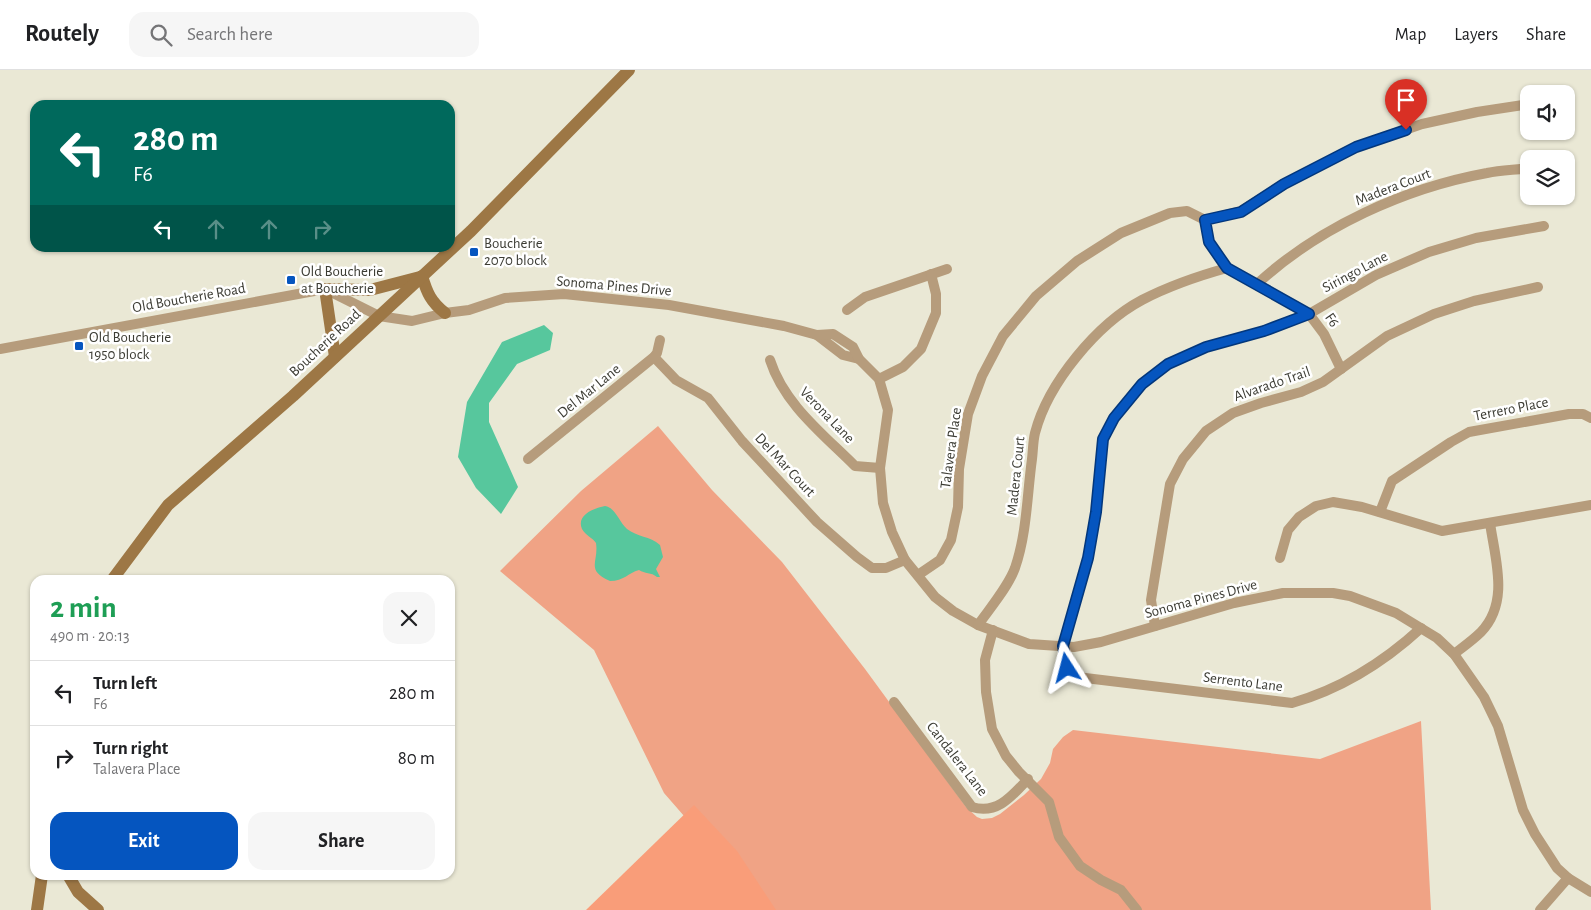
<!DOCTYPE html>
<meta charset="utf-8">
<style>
body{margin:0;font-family:"Alegreya Sans",sans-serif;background:#f6f6f6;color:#202124;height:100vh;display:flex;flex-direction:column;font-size:19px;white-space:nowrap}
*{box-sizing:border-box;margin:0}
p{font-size:16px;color:#757577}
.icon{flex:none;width:28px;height:28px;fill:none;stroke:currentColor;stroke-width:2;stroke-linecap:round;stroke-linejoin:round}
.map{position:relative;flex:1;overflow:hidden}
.drawer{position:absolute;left:30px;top:505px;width:425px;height:305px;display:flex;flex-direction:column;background:#fff;border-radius:15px;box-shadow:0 1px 4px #0004}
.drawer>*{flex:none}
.hud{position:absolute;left:30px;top:30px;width:425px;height:152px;border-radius:15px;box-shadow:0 1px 4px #0004;background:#00695c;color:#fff;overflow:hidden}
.tools{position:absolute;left:1520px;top:15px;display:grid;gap:10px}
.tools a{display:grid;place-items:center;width:55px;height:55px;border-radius:10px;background:#fff;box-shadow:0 1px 4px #0004;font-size:25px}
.pin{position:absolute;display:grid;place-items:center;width:42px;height:42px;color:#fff;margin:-51px -21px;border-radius:50% 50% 50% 0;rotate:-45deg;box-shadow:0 0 5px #0007}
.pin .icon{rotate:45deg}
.me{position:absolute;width:55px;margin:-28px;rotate:351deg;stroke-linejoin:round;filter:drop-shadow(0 0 4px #0008)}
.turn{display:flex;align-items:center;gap:18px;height:105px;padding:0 20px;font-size:22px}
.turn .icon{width:65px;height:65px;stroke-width:2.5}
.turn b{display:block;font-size:35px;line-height:42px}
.lanes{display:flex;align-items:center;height:48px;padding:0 20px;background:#0003;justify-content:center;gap:25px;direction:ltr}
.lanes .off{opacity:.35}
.round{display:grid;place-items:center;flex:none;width:52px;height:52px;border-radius:15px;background:#f6f6f6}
.summary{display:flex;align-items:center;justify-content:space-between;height:85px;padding:0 20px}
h1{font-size:30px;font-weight:600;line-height:38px;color:#1e9e55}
.button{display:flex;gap:10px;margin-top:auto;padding:10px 20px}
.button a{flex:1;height:58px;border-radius:15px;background:#0555bf;color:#fff;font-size:20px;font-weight:600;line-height:58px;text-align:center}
.button a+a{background:#f6f6f6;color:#202124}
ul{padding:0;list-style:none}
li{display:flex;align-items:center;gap:15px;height:65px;padding:0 20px;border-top:1px solid #e0e0e0}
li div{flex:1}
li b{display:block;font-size:19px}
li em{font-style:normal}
header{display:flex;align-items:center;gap:30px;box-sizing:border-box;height:70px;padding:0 25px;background:#fff;border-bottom:1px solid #e0e0e0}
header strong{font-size:24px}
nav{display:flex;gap:28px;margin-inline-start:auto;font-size:18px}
.search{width:350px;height:45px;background:#f6f6f6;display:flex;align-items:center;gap:12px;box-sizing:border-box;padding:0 18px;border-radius:15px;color:#757577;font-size:19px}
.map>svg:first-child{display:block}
</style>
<header>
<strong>Routely</strong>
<div class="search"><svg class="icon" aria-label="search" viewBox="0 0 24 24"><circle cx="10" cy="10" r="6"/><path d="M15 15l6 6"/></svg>Search here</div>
<nav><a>Map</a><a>Layers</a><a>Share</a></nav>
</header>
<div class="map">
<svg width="1591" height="840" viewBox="0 0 1591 840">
<rect width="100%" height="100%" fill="#eae8d5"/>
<path fill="#f0a385" d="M 658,356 L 712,420 L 782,492 L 865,599 L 966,737 L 977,747 L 982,749 L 992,748 L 1000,744 L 1024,725 L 1041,709 L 1050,693 L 1053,679 L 1063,667 L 1073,660 L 1320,689 L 1421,651 L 1431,840 L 762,840 L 752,824 L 664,723 L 594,580 L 500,501 L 581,421 Z"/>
<path fill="#f99d79" d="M 694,735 L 737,781 L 776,840 L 586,840 Z"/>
<g fill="#57c79d">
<path d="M 544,255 L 553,263 L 550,280 L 517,294 L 489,333 L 489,352 L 518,417 L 501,444 L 476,418 L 458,387 L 467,332 L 502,272 Z"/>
<path d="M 605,436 C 616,438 619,452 627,459 C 637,467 650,466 660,475 L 663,487 L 656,499 L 660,507 L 657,507 C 651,502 645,504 639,500 C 628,503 624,511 610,511 C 585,500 599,492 596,473 C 593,468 585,465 582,459 C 576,445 594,438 605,436 Z"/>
</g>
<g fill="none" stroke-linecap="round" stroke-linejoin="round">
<g stroke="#b69c7c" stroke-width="10">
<path d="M 1205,150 L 1209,172 L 1227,198 L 1309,244 L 1324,264 L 1341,299"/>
<path d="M 1257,214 C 1319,157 1405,118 1487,103 C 1501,100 1515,100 1529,98"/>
<path d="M 847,240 L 865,227 L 947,199"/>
<path d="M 817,265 L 843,285 L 859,289"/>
<path d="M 0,279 L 325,219 L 379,246 L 412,251 L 445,243 L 469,240 L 505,228 L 564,224 L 669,235 L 784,256 L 817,265 L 833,264 L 853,277 L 859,289 L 879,309 L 888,340 L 880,398 L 883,433 L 892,462 L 905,490 L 935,527 L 953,541 L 978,555 L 1029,574 L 1074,577 L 1101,572 L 1234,533 L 1283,523 L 1333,523 L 1350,526 L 1396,543 L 1437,568 L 1454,584 L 1484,627 L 1498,656 L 1523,740 L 1535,764 L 1557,798 L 1568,808 L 1591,822"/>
<path d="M 654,287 L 676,310 L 708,328 L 742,371 L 817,452 L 857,487 L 872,498 L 886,498 L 905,490"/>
<path d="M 770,290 C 784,334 823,364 855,396 L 880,398"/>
<path d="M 879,309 L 903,297 L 921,279 L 936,243 L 936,224 L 931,204"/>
<path d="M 528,389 L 654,287 L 657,283 L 660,270"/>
<path d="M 1380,442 L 1392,411 L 1451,372 L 1469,362 L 1569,344 L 1583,344 L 1591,348"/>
<path d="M 1280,488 L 1288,460 L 1299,447 L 1316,436 L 1333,432 L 1362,437 L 1442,461 L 1591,435"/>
<path d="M 918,505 L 940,490 L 951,470 L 958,437 L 959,399 L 968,344 L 982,306 L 1003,266 L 1036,226 L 1077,191 L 1121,163 L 1170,143 L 1187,141 L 1205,150 L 1241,141 L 1284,114 L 1356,77 L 1422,54 L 1477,42 L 1523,35"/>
<path d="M 978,555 C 990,538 1008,517 1015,498 C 1027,463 1027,425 1032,389 C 1033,381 1033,371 1035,363 C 1048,313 1097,254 1142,230 C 1169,216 1198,206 1227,198"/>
<path d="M 1155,556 L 1151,530 L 1170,414 L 1183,389 L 1206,361 L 1233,343 L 1261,333 L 1301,322 L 1323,312 L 1387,266 L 1434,244 L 1474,231 L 1538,217"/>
<path d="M 1421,558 C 1384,592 1341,619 1292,633 L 1077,607 L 1067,598 L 1063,576 L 1088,488 L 1096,442 L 1103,369 L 1114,348 L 1142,314 L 1168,294 L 1206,277 L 1265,261 L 1309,244 L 1376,205 L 1429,182 L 1476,168 L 1544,156"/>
<path d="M 993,560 L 985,590 L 986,622 L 992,659 L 1006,686 L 1019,702 L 1049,732 L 1059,767 L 1080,796 L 1101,810 L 1121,820 L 1137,840"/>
<path d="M 1454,584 C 1463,577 1473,570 1481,562 C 1510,532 1495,489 1490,453"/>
<path d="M 894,632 L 972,737 C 997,745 1012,726 1028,709"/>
<path d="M 1540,840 L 1568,808"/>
</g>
<g stroke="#9d7745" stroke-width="12">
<path d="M 422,206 C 427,223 431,232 445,243"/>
<path d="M 335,287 L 325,219 L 370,220 L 420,207"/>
<path d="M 112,510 L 168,435 L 293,326 L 471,161 L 629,0"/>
<path d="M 68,805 L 78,822 L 98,840"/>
<path d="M 37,840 L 42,805"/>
</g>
</g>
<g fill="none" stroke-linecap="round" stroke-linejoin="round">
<g stroke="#03377c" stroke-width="12">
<path id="route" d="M 1067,598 L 1063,576 L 1088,488 L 1096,442 L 1103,369 L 1114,348 L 1142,314 L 1168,294 L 1206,277 L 1264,261 L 1309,244 L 1227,198 L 1209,172 L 1205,150 L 1241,142 L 1284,114 L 1356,77 L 1406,60"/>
</g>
<use href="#route" stroke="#0555bf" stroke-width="9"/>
</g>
<g fill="#0555bf" stroke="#fff" stroke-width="2">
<rect x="469" y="177" width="10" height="10" rx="2.5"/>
<rect x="286" y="205" width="10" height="10" rx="2.5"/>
<rect x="74" y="271" width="10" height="10" rx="2.5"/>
</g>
<g text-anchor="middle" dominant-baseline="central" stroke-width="5" stroke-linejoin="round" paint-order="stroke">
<g font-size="15" fill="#3c3c34" stroke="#fff">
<text transform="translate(1393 117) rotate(-21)">Madera Court</text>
<text transform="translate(1355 202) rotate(-28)">Siringo Lane</text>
<text transform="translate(614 216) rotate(5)">Sonoma Pines Drive</text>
<text transform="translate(189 228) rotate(-10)">Old Boucherie Road</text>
<text transform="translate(1332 250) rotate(56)">F6</text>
<text transform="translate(325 273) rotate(-43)">Boucherie Road</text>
<text transform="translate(1272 314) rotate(-19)">Alvarado Trail</text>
<text transform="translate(589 321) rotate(-39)">Del Mar Lane</text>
<text transform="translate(1511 339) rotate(-11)">Terrero Place</text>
<text transform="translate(827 345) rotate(46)">Verona Lane</text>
<text transform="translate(951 378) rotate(-82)">Talavera Place</text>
<text transform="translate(785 395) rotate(47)">Del Mar Court</text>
<text transform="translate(1016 406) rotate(-84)">Madera Court</text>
<text transform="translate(1201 529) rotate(-15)">Sonoma Pines Drive</text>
<text transform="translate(1243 612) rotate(7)">Serrento Lane</text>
<text transform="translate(957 689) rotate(52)">Candalera Lane</text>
</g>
<g font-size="15" fill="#3c3c34" stroke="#fff" text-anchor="start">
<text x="484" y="173">Boucherie<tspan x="484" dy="17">2070 block</tspan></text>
<text x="301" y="201">Old Boucherie<tspan x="301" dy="17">at Boucherie</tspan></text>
<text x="89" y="267">Old Boucherie<tspan x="89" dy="17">1950 block</tspan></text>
</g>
</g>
</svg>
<div class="tools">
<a><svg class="icon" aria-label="sound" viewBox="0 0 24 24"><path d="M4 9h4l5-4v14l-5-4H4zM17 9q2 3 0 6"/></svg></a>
<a><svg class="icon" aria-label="layers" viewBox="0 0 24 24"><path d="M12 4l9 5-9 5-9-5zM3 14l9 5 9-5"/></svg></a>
</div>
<div class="pin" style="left:1406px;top:60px;background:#d93025"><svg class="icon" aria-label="arrive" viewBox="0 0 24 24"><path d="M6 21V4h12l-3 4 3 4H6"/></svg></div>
<svg class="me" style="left:1067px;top:598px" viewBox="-20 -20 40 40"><path d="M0-17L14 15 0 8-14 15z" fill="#0555bf" stroke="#fff" stroke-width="4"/></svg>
<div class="hud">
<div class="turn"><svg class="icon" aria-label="left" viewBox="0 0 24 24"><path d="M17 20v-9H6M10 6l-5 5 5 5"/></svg><div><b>280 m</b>F6</div></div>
<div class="lanes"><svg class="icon" aria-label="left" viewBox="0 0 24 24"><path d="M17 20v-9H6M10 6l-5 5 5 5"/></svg><svg class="icon off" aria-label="ahead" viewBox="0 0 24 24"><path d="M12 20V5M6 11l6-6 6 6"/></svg><svg class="icon off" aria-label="ahead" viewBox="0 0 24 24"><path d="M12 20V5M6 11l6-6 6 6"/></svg><svg class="icon off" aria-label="right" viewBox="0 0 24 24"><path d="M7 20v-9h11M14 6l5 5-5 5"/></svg></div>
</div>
<section class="drawer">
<div class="summary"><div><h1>2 min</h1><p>490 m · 20:13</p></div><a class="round"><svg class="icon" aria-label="close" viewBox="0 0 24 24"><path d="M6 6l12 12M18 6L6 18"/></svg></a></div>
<ul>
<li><svg class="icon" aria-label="left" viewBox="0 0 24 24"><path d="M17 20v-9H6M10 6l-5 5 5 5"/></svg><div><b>Turn left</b><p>F6</p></div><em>280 m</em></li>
<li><svg class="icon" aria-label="right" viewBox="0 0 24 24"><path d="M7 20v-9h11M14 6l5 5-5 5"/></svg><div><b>Turn right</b><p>Talavera Place</p></div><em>80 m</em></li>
</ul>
<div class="button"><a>Exit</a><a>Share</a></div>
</section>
</div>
